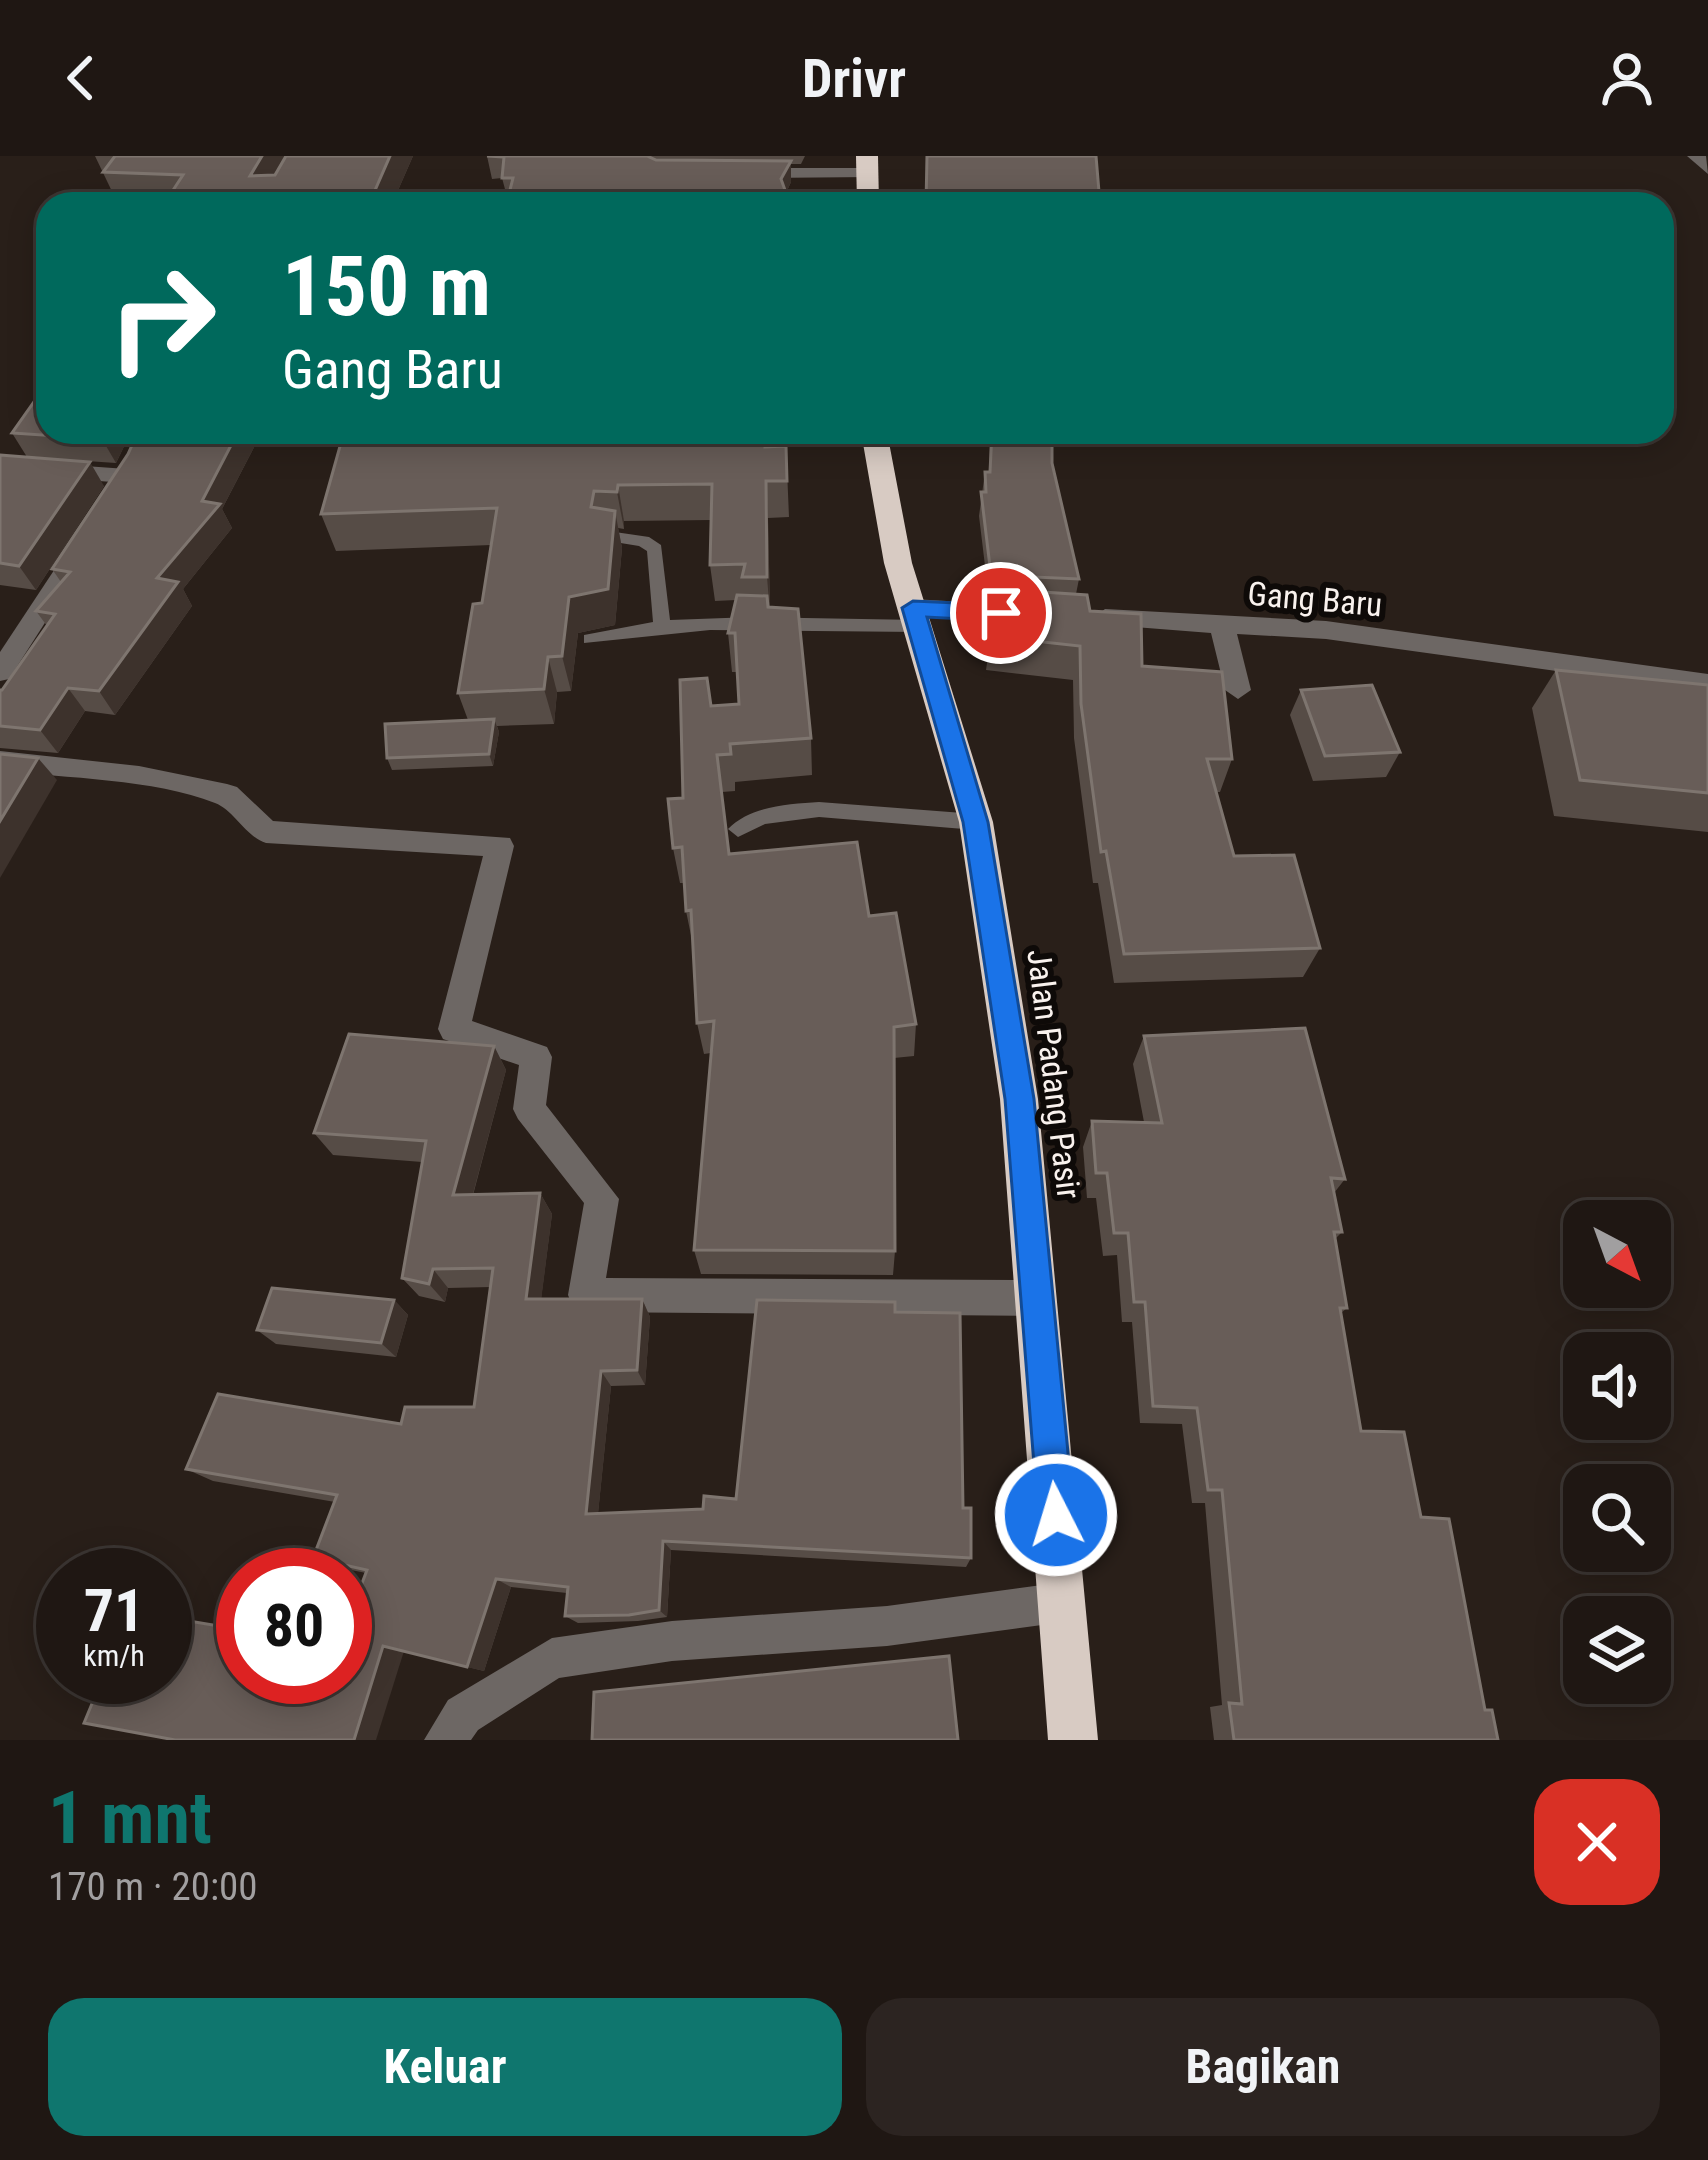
<!DOCTYPE html>
<html lang="id">
<meta charset="utf-8">
<style>
body{margin:0;font-family:"Roboto Condensed",sans-serif;background:#2c2421;color:#f1f3f6;height:100vh;display:flex;flex-direction:column;font-size:45px;white-space:nowrap}
*{box-sizing:border-box;margin:0}
p{font-size:39px;color:#a19fa0}
.icon{flex:none;width:66px;height:66px;fill:none;stroke:currentColor;stroke-width:2;stroke-linecap:round;stroke-linejoin:round}
.map{position:relative;height:1584px;overflow:hidden}
.sheet{display:flex;flex-direction:column;background:#1f1713;flex:1}
.sheet>*{flex:none}
.top-card{position:absolute;left:36px;top:36px;width:1638px;height:252px;border-radius:36px;box-shadow:0 6px 30px #0003,0 0 0 3px #3c3633;background:#00695c;color:#fff;overflow:hidden}
.needle{width:78px;rotate:139deg}
.buttons{position:absolute;left:1563px;top:1044px;display:grid;gap:24px}
.buttons a{display:grid;place-items:center;width:108px;height:108px;border-radius:24px;background:#1f1713;box-shadow:0 6px 30px #0003,0 0 0 3px #3c3633;font-size:60px}
.speed{position:absolute;left:36px;top:1392px;display:flex;gap:24px;font-size:60px;font-weight:700;text-align:center}
.speed>*{display:grid;place-content:center;width:156px;height:156px;border-radius:50%;background:#1f1713;box-shadow:0 6px 30px #0003,0 0 0 3px #3c3633;line-height:1}
.speed small{font-size:30px;font-weight:400}
.speed .limit{border:18px solid #d22;background:#fff;color:#111}
.pin{position:absolute;display:grid;place-items:center;width:102px;height:102px;color:#fff;margin:-51px;border:6px solid #fff;border-radius:50%;box-shadow:0 3px 12px #0007}
.me{position:absolute;width:132px;margin:-66px;rotate:355deg;stroke-linejoin:round;filter:drop-shadow(0 0 9px #0008)}
.turn{display:flex;align-items:center;gap:42px;height:252px;padding:0 48px;font-size:54px}
.turn .icon{width:156px;height:156px;stroke-width:2.5}
.turn b{display:block;font-size:84px;line-height:102px}
.round{display:grid;place-items:center;flex:none;width:126px;height:126px;border-radius:36px;background:#2c2421}
.head{display:flex;align-items:center;justify-content:space-between;height:204px;padding:0 48px}
h1{font-size:72px;font-weight:700;line-height:90px;color:#0f766e}
.action{display:flex;gap:24px;margin-top:auto;padding:24px 48px}
.action a{flex:1;height:138px;border-radius:36px;background:#0f766e;color:#fff;font-size:48px;font-weight:700;line-height:138px;text-align:center}
.action a+a{background:#2c2421;color:#f1f3f6}
header{display:flex;justify-content:space-between;align-items:center;height:156px;padding:0 48px;background:#1f1713;font-size:54px;font-weight:700}
.map>svg:first-child{display:block}
</style>
<header><svg class="icon" aria-label="back" viewBox="0 0 24 24"><path d="M15 5l-7 7 7 7"/></svg>Drivr<svg class="icon" aria-label="person" viewBox="0 0 24 24"><circle cx="12" cy="8" r="4"/><path d="M4 21q1-7 8-7t8 7"/></svg></header>
<div class="map">
<svg width="1708" height="1584" viewBox="0 0 1708 1584">
<rect width="100%" height="100%" fill="#291f19"/>
<g fill="none" stroke-linecap="round" stroke-linejoin="round">
<g fill="#6d6764" fill-rule="evenodd">
<path d="M 608,375 L 649,381 L 661,389 L 670,464 L 753,461 L 919,464 L 928,470 L 919,476 L 710,474 L 584,487 L 584,479 L 653,466 L 647,395 L 639,390 L 602,384 L 602,376 Z"/>
<path d="M 819,646 L 976,658 L 986,666 L 976,674 L 819,661 L 765,668 L 738,681 L 728,673 C 750,650 788,648 819,646 Z"/>
</g>
<g fill="#6d6764" fill-rule="evenodd">
<path d="M 1687,0 L 1706,0 L 1708,18 Z"/>
<path d="M 866,12 L 872,13 L 872,21 L 752,22 L 743,17 L 752,12 Z"/>
<path d="M 0,304 L 127,313 L 138,320 L 127,327 L 0,318 Z"/>
<path d="M 82,382 L 94,390 L 9,523 L 0,525 L 0,496 L 74,384 Z"/>
<path d="M 913,443 L 1033,450 L 1045,459 L 1033,468 L 904,458 L 901,452 Z"/>
<path d="M 1105,453 L 1326,465 L 1708,518 L 1708,536 L 1326,483 L 1237,478 L 1251,534 L 1238,543 L 1225,534 L 1211,477 L 1096,468 L 1093,462 Z"/>
<path d="M 0,595 L 139,610 L 227,628 L 237,631 L 273,665 L 510,682 L 514,690 L 472,865 L 547,891 L 552,901 L 546,949 L 619,1043 L 606,1122 L 1037,1124 L 1050,1130 L 1055,1142 L 1050,1154 L 1037,1160 L 586,1156 L 573,1151 L 568,1139 L 584,1047 L 518,963 L 513,953 L 519,909 L 443,883 L 438,873 L 483,700 L 266,687 C 245,680 235,655 215,647 C 154,623 66,622 0,615 Z"/>
<path d="M 1064,1426 L 1078,1432 L 1084,1446 L 1078,1460 L 1064,1466 L 887,1490 L 672,1505 L 559,1522 L 478,1574 L 471,1584 L 424,1584 L 448,1544 L 552,1482 L 672,1465 L 887,1450 Z"/>
</g>
<g fill="#d8cbc3" fill-rule="evenodd">
<path d="M 856,0 L 878,0 L 879,48 L 857,48 Z"/>
<path d="M 861,276 L 887,276 L 912,407 L 993,666 L 1038,943 L 1098,1584 L 1048,1584 L 1000,943 L 959,666 L 884,407 Z"/>
</g>
</g>
<g fill="#564c46">
<path d="M 95,0 L 413,0 L 392,48 L 118,48 Z"/>
<path d="M 487,0 L 805,0 L 801,8 L 791,8 L 791,26 L 786,37 L 790,48 L 509,48 L 502,22 L 492,23 Z"/>
<path d="M 131,276 L 116,307 L 27,301 L 12,277 Z"/>
<path d="M 138,276 L 262,276 L 222,353 L 232,372 L 183,433 L 192,450 L 115,559 L 85,555 L 58,597 L 0,592 L 0,534 L 2,534 L 47,470 L 36,455 L 61,426 L 52,413 L 128,298 Z"/>
<path d="M 766,276 L 767,291 L 786,290 L 789,361 L 768,362 L 770,451 L 811,582 L 812,619 L 735,626 L 735,635 L 722,636 L 729,698 L 869,760 L 916,868 L 914,900 L 894,902 L 895,1095 L 893,1119 L 701,1118 L 694,1094 L 711,897 L 704,898 L 697,867 L 693,789 L 686,755 L 684,727 L 680,727 L 673,692 L 683,642 L 711,550 L 739,548 L 737,516 L 732,516 L 728,477 L 736,444 L 715,445 L 710,409 L 711,364 L 624,365 L 624,373 L 618,372 L 622,392 L 615,469 L 578,477 L 571,535 L 557,536 L 554,568 L 497,570 L 499,576 L 493,610 L 392,614 L 387,602 L 468,564 L 458,537 L 482,447 L 491,389 L 336,395 L 321,358 Z"/>
<path d="M 990,276 L 1052,276 L 1052,307 L 1079,423 L 1076,438 L 1090,455 L 1232,603 L 1220,636 L 1216,636 L 1234,700 L 1320,792 L 1303,821 L 1114,827 L 1098,727 L 1093,727 L 1074,582 L 1073,524 L 986,514 L 996,443 L 989,443 L 979,360 L 985,316 L 989,316 Z"/>
<path d="M 0,299 L 104,330 L 36,434 L 0,429 Z"/>
<path d="M 1556,514 L 1708,529 L 1708,676 L 1554,660 L 1532,552 Z"/>
<path d="M 1301,534 L 1400,596 L 1386,621 L 1313,625 L 1290,559 Z"/>
<path d="M 1144,880 L 1345,1023 L 1334,1037 L 1342,1076 L 1335,1083 L 1347,1152 L 1341,1157 L 1361,1275 L 1421,1361 L 1485,1554 L 1498,1584 L 1214,1584 L 1210,1551 L 1222,1549 L 1205,1347 L 1192,1347 L 1182,1268 L 1140,1267 L 1132,1166 L 1122,1166 L 1117,1099 L 1103,1100 L 1096,1042 L 1087,1042 L 1083,991 L 1092,965 L 1144,966 L 1133,908 Z"/>
<path d="M 494,890 L 506,914 L 473,1039 L 540,1037 L 552,1058 L 541,1143 L 642,1143 L 650,1161 L 645,1229 L 611,1230 L 598,1357 L 703,1353 L 736,1343 L 895,1156 L 963,1352 L 971,1402 L 966,1411 L 671,1394 L 667,1461 L 638,1465 L 578,1467 L 565,1460 L 567,1437 L 511,1431 L 484,1515 L 404,1495 L 345,1521 L 366,1417 L 336,1411 L 313,1402 L 335,1346 L 213,1325 L 186,1313 L 474,1251 L 491,1131 L 448,1132 L 445,1146 L 419,1140 L 402,1122 L 422,1006 L 333,999 L 314,977 Z"/>
<path d="M 394,1144 L 408,1159 L 396,1201 L 276,1188 L 257,1174 Z"/>
</g>
<g fill="#3d322c">
<path d="M 262,0 L 290,0 L 264,48 L 250,20 Z"/>
<path d="M 390,0 L 413,0 L 392,48 L 369,48 Z"/>
<path d="M 791,5 L 791,26 L 782,45 L 781,23 Z"/>
<path d="M 106,276 L 131,276 L 116,307 L 102,283 Z"/>
<path d="M 238,276 L 262,276 L 222,353 L 232,372 L 183,433 L 192,450 L 115,559 L 99,535 L 157,422 Z"/>
<path d="M 90,306 L 104,330 L 36,434 L 19,410 Z"/>
<path d="M 766,325 L 768,362 L 770,457 L 767,421 Z"/>
<path d="M 618,329 L 624,365 L 624,373 L 617,336 Z"/>
<path d="M 615,355 L 622,392 L 615,469 L 578,477 L 571,535 L 562,500 L 569,441 Z"/>
<path d="M 548,501 L 557,536 L 554,568 L 544,533 Z"/>
<path d="M 68,532 L 85,555 L 58,597 L 40,574 Z"/>
<path d="M 494,563 L 499,576 L 493,610 L 489,598 Z"/>
<path d="M 38,602 L 57,624 L 0,722 L 0,665 Z"/>
<path d="M 494,890 L 506,914 L 467,1060 L 453,1039 Z"/>
<path d="M 540,1037 L 552,1058 L 539,1161 L 526,1143 Z"/>
<path d="M 433,1113 L 448,1132 L 445,1146 L 429,1128 Z"/>
<path d="M 642,1143 L 650,1161 L 645,1229 L 637,1214 Z"/>
<path d="M 394,1144 L 408,1159 L 396,1201 L 381,1187 Z"/>
<path d="M 601,1215 L 611,1230 L 597,1368 L 586,1358 Z"/>
<path d="M 663,1385 L 671,1394 L 667,1461 L 659,1454 Z"/>
<path d="M 496,1423 L 511,1431 L 484,1515 L 467,1511 Z"/>
<path d="M 383,1490 L 404,1495 L 376,1584 L 354,1584 Z"/>
</g>
<g fill="#685d58" stroke="#7e756f" stroke-width="3">
<path d="M 115,0 L 262,0 L 250,20 L 275,19 L 286,0 L 390,0 L 369,48 L 164,48 L 183,19 L 103,16 Z"/>
<path d="M 487,0 L 647,0 L 656,4 L 791,5 L 781,23 L 790,48 L 522,48 L 523,42 L 508,42 L 513,22 L 502,22 L 504,1 Z"/>
<path d="M 927,0 L 1096,0 L 1100,48 L 926,48 Z"/>
<path d="M 48,226 L 48,276 L 106,276 L 102,283 L 12,277 Z"/>
<path d="M 138,276 L 238,276 L 202,345 L 220,348 L 157,422 L 178,426 L 99,535 L 68,532 L 40,574 L 0,570 L 0,534 L 2,534 L 55,458 L 36,455 L 70,416 L 52,413 L 128,298 Z"/>
<path d="M 344,276 L 765,276 L 765,291 L 786,290 L 787,325 L 766,325 L 767,421 L 742,421 L 745,408 L 710,409 L 712,328 L 618,329 L 617,336 L 594,335 L 591,351 L 615,355 L 608,433 L 569,441 L 562,500 L 548,501 L 544,533 L 458,537 L 473,448 L 482,447 L 497,352 L 321,358 Z"/>
<path d="M 992,276 L 1052,276 L 1052,307 L 1079,423 L 991,419 L 981,336 L 986,336 L 985,316 L 990,316 Z"/>
<path d="M 0,299 L 90,306 L 19,410 L 0,407 Z"/>
<path d="M 997,433 L 1087,439 L 1090,455 L 1141,458 L 1142,510 L 1222,516 L 1232,603 L 1207,603 L 1234,700 L 1294,699 L 1320,792 L 1124,798 L 1106,695 L 1101,696 L 1081,548 L 1080,490 L 990,480 Z"/>
<path d="M 737,439 L 767,440 L 768,451 L 798,453 L 811,582 L 730,588 L 731,598 L 717,599 L 729,698 L 857,686 L 869,760 L 896,757 L 916,868 L 894,871 L 895,1095 L 694,1094 L 714,865 L 697,867 L 691,754 L 686,755 L 682,691 L 673,692 L 668,643 L 683,642 L 680,524 L 707,522 L 711,550 L 739,548 L 735,477 L 728,477 Z"/>
<path d="M 1556,514 L 1708,529 L 1708,637 L 1580,624 Z"/>
<path d="M 1372,529 L 1400,596 L 1325,600 L 1301,534 Z"/>
<path d="M 494,563 L 489,598 L 387,602 L 385,568 Z"/>
<path d="M 0,598 L 38,602 L 0,665 Z"/>
<path d="M 1305,872 L 1345,1023 L 1331,1022 L 1342,1076 L 1334,1076 L 1347,1152 L 1340,1152 L 1361,1275 L 1404,1276 L 1421,1361 L 1449,1363 L 1485,1554 L 1492,1554 L 1498,1584 L 1234,1584 L 1229,1547 L 1242,1548 L 1222,1334 L 1208,1334 L 1197,1252 L 1153,1250 L 1145,1146 L 1134,1146 L 1128,1077 L 1114,1077 L 1107,1017 L 1096,1017 L 1092,965 L 1162,967 L 1144,880 Z"/>
<path d="M 349,878 L 494,890 L 453,1039 L 540,1037 L 526,1143 L 642,1143 L 637,1214 L 601,1215 L 586,1358 L 703,1353 L 704,1340 L 736,1343 L 757,1144 L 895,1146 L 895,1156 L 960,1157 L 963,1352 L 971,1352 L 971,1402 L 663,1385 L 659,1454 L 629,1459 L 565,1460 L 568,1431 L 496,1423 L 467,1511 L 383,1490 L 354,1584 L 175,1584 L 84,1567 L 103,1521 L 165,1521 L 165,1461 L 243,1474 L 243,1521 L 345,1521 L 345,1472 L 367,1414 L 313,1402 L 337,1339 L 186,1313 L 218,1238 L 401,1268 L 405,1251 L 474,1251 L 493,1112 L 433,1113 L 429,1128 L 402,1122 L 426,985 L 314,977 Z"/>
<path d="M 272,1132 L 394,1144 L 381,1187 L 257,1174 Z"/>
<path d="M 949,1500 L 958,1584 L 592,1584 L 594,1536 Z"/>
</g>
<path fill="#1a73e8" stroke="#114b97" stroke-width="3" d="M 913,445 L 1001,449 L 1013,457 L 1001,465 L 927,461 L 988,666 L 1034,943 L 1074,1359 L 1068,1372 L 1056,1377 L 1044,1372 L 1038,1359 L 1005,943 L 963,666 L 902,452 Z"/>
<g text-anchor="middle" dominant-baseline="central" stroke-width="12" stroke-linejoin="round" paint-order="stroke">
<g font-size="33" fill="#f9f2ee" stroke="#0e0a08">
<text transform="translate(1315 443) rotate(5)">Gang Baru</text>
<text transform="translate(1054 918) rotate(83)">Jalan Padang Pasir</text>
</g>
</g>
</svg>
<div class="buttons">
<a><svg class="needle" viewBox="-14 -14 28 28"><path d="M0-13l5 13h-10z" fill="#e53935"/><path d="M0 13l5-13h-10z" fill="#a19fa0"/></svg></a>
<a><svg class="icon" aria-label="sound" viewBox="0 0 24 24"><path d="M4 9h4l5-4v14l-5-4H4zM17 9q2 3 0 6"/></svg></a>
<a><svg class="icon" aria-label="search" viewBox="0 0 24 24"><circle cx="10" cy="10" r="6"/><path d="M15 15l6 6"/></svg></a>
<a><svg class="icon" aria-label="layers" viewBox="0 0 24 24"><path d="M12 4l9 5-9 5-9-5zM3 14l9 5 9-5"/></svg></a>
</div>
<div class="speed"><div>71<small>km/h</small></div><div class="limit">80</div></div>
<div class="pin" style="left:1001px;top:457px;background:#d93025"><svg class="icon" aria-label="arrive" viewBox="0 0 24 24"><path d="M6 21V4h12l-3 4 3 4H6"/></svg></div>
<svg class="me" style="left:1056px;top:1359px" viewBox="-20 -20 40 40"><circle r="17" fill="#1a73e8" stroke="#fff" stroke-width="3"/><path d="M0-11L8 9 0 5-8 9z" fill="#fff"/></svg>
<div class="top-card">
<div class="turn"><svg class="icon" aria-label="right" viewBox="0 0 24 24"><path d="M7 20v-9h11M14 6l5 5-5 5"/></svg><div><b>150 m</b>Gang Baru</div></div>
</div>
</div>
<section class="sheet">
<div class="head"><div><h1>1 mnt</h1><p>170 m · 20:00</p></div><a class="round" style="background:#d93025;color:#fff"><svg class="icon" aria-label="close" viewBox="0 0 24 24"><path d="M6 6l12 12M18 6L6 18"/></svg></a></div>
<div class="action"><a>Keluar</a><a>Bagikan</a></div>
</section>
